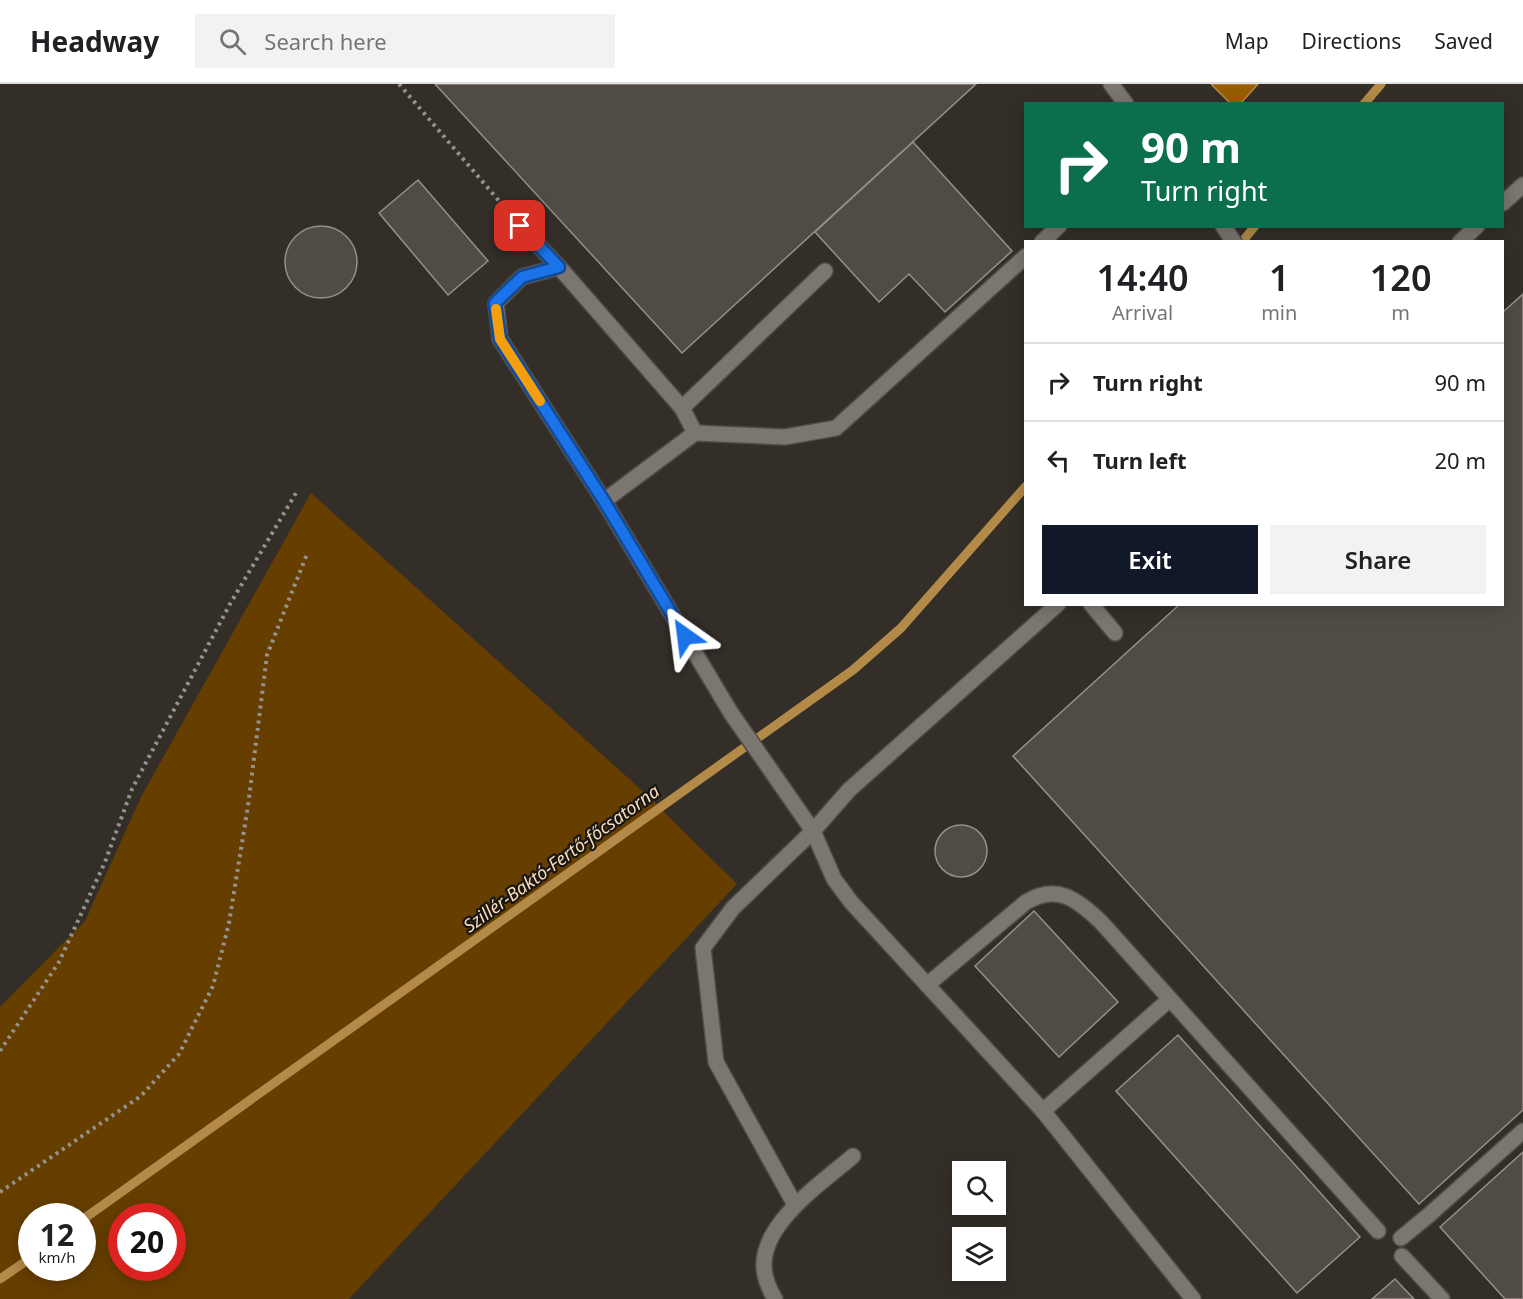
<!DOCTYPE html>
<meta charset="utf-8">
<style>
body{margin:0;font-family:"Noto Sans",sans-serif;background:#f2f2f2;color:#202124;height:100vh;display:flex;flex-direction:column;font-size:22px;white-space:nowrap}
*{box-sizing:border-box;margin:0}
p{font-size:20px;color:#757577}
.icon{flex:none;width:33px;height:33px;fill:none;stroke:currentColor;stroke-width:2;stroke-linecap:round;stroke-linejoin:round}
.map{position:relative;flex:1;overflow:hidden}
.sheet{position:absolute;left:1024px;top:156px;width:480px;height:366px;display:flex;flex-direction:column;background:#fff;border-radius:0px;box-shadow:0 3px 15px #0003}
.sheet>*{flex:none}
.banner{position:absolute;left:1024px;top:18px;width:480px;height:126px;border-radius:0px;box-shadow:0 3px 15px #0003;background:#0b6e4f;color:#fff;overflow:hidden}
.controls{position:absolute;left:952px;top:1077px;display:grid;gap:12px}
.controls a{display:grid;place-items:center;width:54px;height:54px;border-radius:0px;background:#fff;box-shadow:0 3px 15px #0003;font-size:30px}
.speed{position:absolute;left:18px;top:1119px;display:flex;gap:12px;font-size:30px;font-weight:700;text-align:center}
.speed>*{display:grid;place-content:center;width:78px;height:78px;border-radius:50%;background:#fff;box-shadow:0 3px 15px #0003;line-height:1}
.speed small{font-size:15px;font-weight:400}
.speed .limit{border:9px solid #d22;background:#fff;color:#111}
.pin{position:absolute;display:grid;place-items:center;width:51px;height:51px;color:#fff;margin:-26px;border-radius:12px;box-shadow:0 3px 9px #0006}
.me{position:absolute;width:66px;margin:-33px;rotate:329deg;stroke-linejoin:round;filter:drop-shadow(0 0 4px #0008)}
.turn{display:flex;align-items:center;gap:21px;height:126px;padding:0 18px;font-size:27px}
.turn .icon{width:78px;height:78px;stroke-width:2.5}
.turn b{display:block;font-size:42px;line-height:51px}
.eta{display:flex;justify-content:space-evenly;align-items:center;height:102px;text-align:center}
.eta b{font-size:36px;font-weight:600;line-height:42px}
.primary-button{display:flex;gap:12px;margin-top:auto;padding:12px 18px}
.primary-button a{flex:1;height:69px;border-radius:0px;background:#111827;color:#fff;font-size:24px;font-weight:600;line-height:69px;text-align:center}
.primary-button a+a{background:#f2f2f2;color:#202124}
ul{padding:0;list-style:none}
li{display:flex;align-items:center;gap:18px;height:78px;padding:0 18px;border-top:2px solid #e0e0e0}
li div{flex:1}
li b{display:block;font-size:22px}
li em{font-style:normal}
header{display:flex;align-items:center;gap:36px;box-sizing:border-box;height:84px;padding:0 30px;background:#fff;border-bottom:2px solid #e0e0e0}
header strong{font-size:28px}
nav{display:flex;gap:33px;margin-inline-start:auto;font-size:21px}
.search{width:420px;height:54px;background:#f2f2f2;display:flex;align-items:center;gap:15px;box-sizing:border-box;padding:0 21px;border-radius:0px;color:#757577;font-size:22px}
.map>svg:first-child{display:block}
</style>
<header>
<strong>Headway</strong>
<div class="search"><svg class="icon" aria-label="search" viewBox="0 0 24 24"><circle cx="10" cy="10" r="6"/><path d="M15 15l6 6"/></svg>Search here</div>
<nav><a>Map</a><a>Directions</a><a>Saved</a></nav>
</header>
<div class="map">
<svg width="1523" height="1215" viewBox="0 0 1523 1215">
<rect width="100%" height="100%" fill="#332e28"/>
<path fill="#663e00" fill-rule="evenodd" d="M 311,409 L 646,710 L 737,800 L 349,1215 L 0,1215 L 0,923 L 85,837 L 141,713 ZM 32,1132 L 82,1132 L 82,1184 L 32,1184 ZM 122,1132 L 172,1132 L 172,1184 L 122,1184 Z"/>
<path fill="#975e00" stroke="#b38a47" stroke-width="1.5" d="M 1211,0 L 1258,0 L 1241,19 L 1231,20 Z"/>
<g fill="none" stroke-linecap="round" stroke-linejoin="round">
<g stroke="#b38a47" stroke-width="9">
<path d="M 1364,20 L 1381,0"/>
<path d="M 1242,158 L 1255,142"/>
<path d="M 82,1136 L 853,586 L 901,544 L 1026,402"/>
<path d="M 0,1195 L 32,1173"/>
</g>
</g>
<g fill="#504b45" stroke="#969089" stroke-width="1.5">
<path d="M 435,0 L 976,0 L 682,269 Z"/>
<path d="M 913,58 L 1012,167 L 945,228 L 909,190 L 879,218 L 815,148 Z"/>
<path d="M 418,96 L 488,177 L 448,211 L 379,129 Z"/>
<circle cx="321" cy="178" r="36"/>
<path d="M 1523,210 L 1523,1026 L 1419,1120 L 1013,672 L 1180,520 L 1503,520 L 1503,228 Z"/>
<circle cx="961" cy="767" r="26"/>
<path d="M 1034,827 L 1118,918 L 1059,973 L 975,882 Z"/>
<path d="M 1178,951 L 1360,1153 L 1297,1209 L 1116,1007 Z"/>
<path d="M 1523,1068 L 1523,1215 L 1505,1215 L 1440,1143 Z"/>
<path d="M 1395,1195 L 1414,1215 L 1372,1215 Z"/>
</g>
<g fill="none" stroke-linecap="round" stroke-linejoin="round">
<g stroke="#4f4a46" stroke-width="18">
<g id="service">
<path d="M 1111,0 L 1126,20"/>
<path d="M 1503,119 L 1523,101"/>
<path d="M 520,142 L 559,183 L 682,324 L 825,187"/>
<path d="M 1223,142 L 1234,158"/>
<path d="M 1042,158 L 1059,142"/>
<path d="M 1460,158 L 1477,142"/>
<path d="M 559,183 L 522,193 L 496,219 L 500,255 L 604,417 L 731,629 L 813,747 L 733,824 L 703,864 L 716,978 L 795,1121"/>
<path d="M 695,349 L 785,353 L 836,344 L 1026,172"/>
<path d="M 604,417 L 695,349 L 682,324"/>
<path d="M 1058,520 L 849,706 L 813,747 L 834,795 L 851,818 L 1043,1027 L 1193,1215"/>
<path d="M 1091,520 L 1115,549"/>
<path d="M 927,901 L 1026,818 C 1058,799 1077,816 1101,838 L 1378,1147"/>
<path d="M 1043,1027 L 1170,915"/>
<path d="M 1401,1154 L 1429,1131 L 1523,1047"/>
<path d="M 1402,1172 L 1442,1215"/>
<path d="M 775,1215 C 772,1210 769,1204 767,1198 C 748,1147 821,1100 853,1072"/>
</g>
</g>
<g stroke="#96928d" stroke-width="4" stroke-dasharray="3 4.5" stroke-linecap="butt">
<path d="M 399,0 L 506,125"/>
<path d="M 0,967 L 59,878 L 105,778 L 132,705 L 230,520 L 296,409"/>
<path d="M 0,1108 L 141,1012 L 179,970 L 213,902 L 229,839 L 248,722 L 267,571 L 307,470"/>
</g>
<use href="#service" stroke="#7c7670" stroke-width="15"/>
</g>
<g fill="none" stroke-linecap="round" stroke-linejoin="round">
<g stroke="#114b97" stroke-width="15">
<path id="route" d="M 520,142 L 559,183 L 522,193 L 495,219 L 500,255 L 604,417 L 685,552"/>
</g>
<use href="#route" stroke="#1a73e8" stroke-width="10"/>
<path stroke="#f59e0b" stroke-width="10" d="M 496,225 L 500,255 L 540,317"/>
</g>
<g text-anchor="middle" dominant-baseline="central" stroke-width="4.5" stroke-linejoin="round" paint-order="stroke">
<g font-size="18" font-style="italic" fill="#fbdbb8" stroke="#191714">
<text transform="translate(561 774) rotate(-36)">Szillér-Baktó-Fertő-főcsatorna</text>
</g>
</g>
</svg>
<div class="controls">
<a><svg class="icon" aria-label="search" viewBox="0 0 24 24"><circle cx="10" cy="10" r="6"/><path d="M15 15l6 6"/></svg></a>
<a><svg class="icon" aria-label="layers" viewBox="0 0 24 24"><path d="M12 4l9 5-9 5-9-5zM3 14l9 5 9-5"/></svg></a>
</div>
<div class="speed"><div>12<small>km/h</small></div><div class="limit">20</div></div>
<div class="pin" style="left:520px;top:142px;background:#d93025"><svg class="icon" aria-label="arrive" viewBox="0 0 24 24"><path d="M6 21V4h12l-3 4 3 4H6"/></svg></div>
<svg class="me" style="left:685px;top:552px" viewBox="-20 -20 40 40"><path d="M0-17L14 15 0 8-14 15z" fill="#1a73e8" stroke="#fff" stroke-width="4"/></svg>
<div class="banner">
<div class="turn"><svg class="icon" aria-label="right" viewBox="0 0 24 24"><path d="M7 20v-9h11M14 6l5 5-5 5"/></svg><div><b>90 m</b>Turn right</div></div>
</div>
<section class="sheet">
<div class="eta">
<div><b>14:40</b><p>Arrival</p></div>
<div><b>1</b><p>min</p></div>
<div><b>120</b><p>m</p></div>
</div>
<ul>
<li><svg class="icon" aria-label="right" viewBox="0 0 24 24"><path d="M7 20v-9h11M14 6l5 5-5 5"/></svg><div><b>Turn right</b></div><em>90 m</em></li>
<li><svg class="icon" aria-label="left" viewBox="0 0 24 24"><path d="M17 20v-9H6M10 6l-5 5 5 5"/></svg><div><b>Turn left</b></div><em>20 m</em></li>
</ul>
<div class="primary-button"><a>Exit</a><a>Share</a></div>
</section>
</div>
